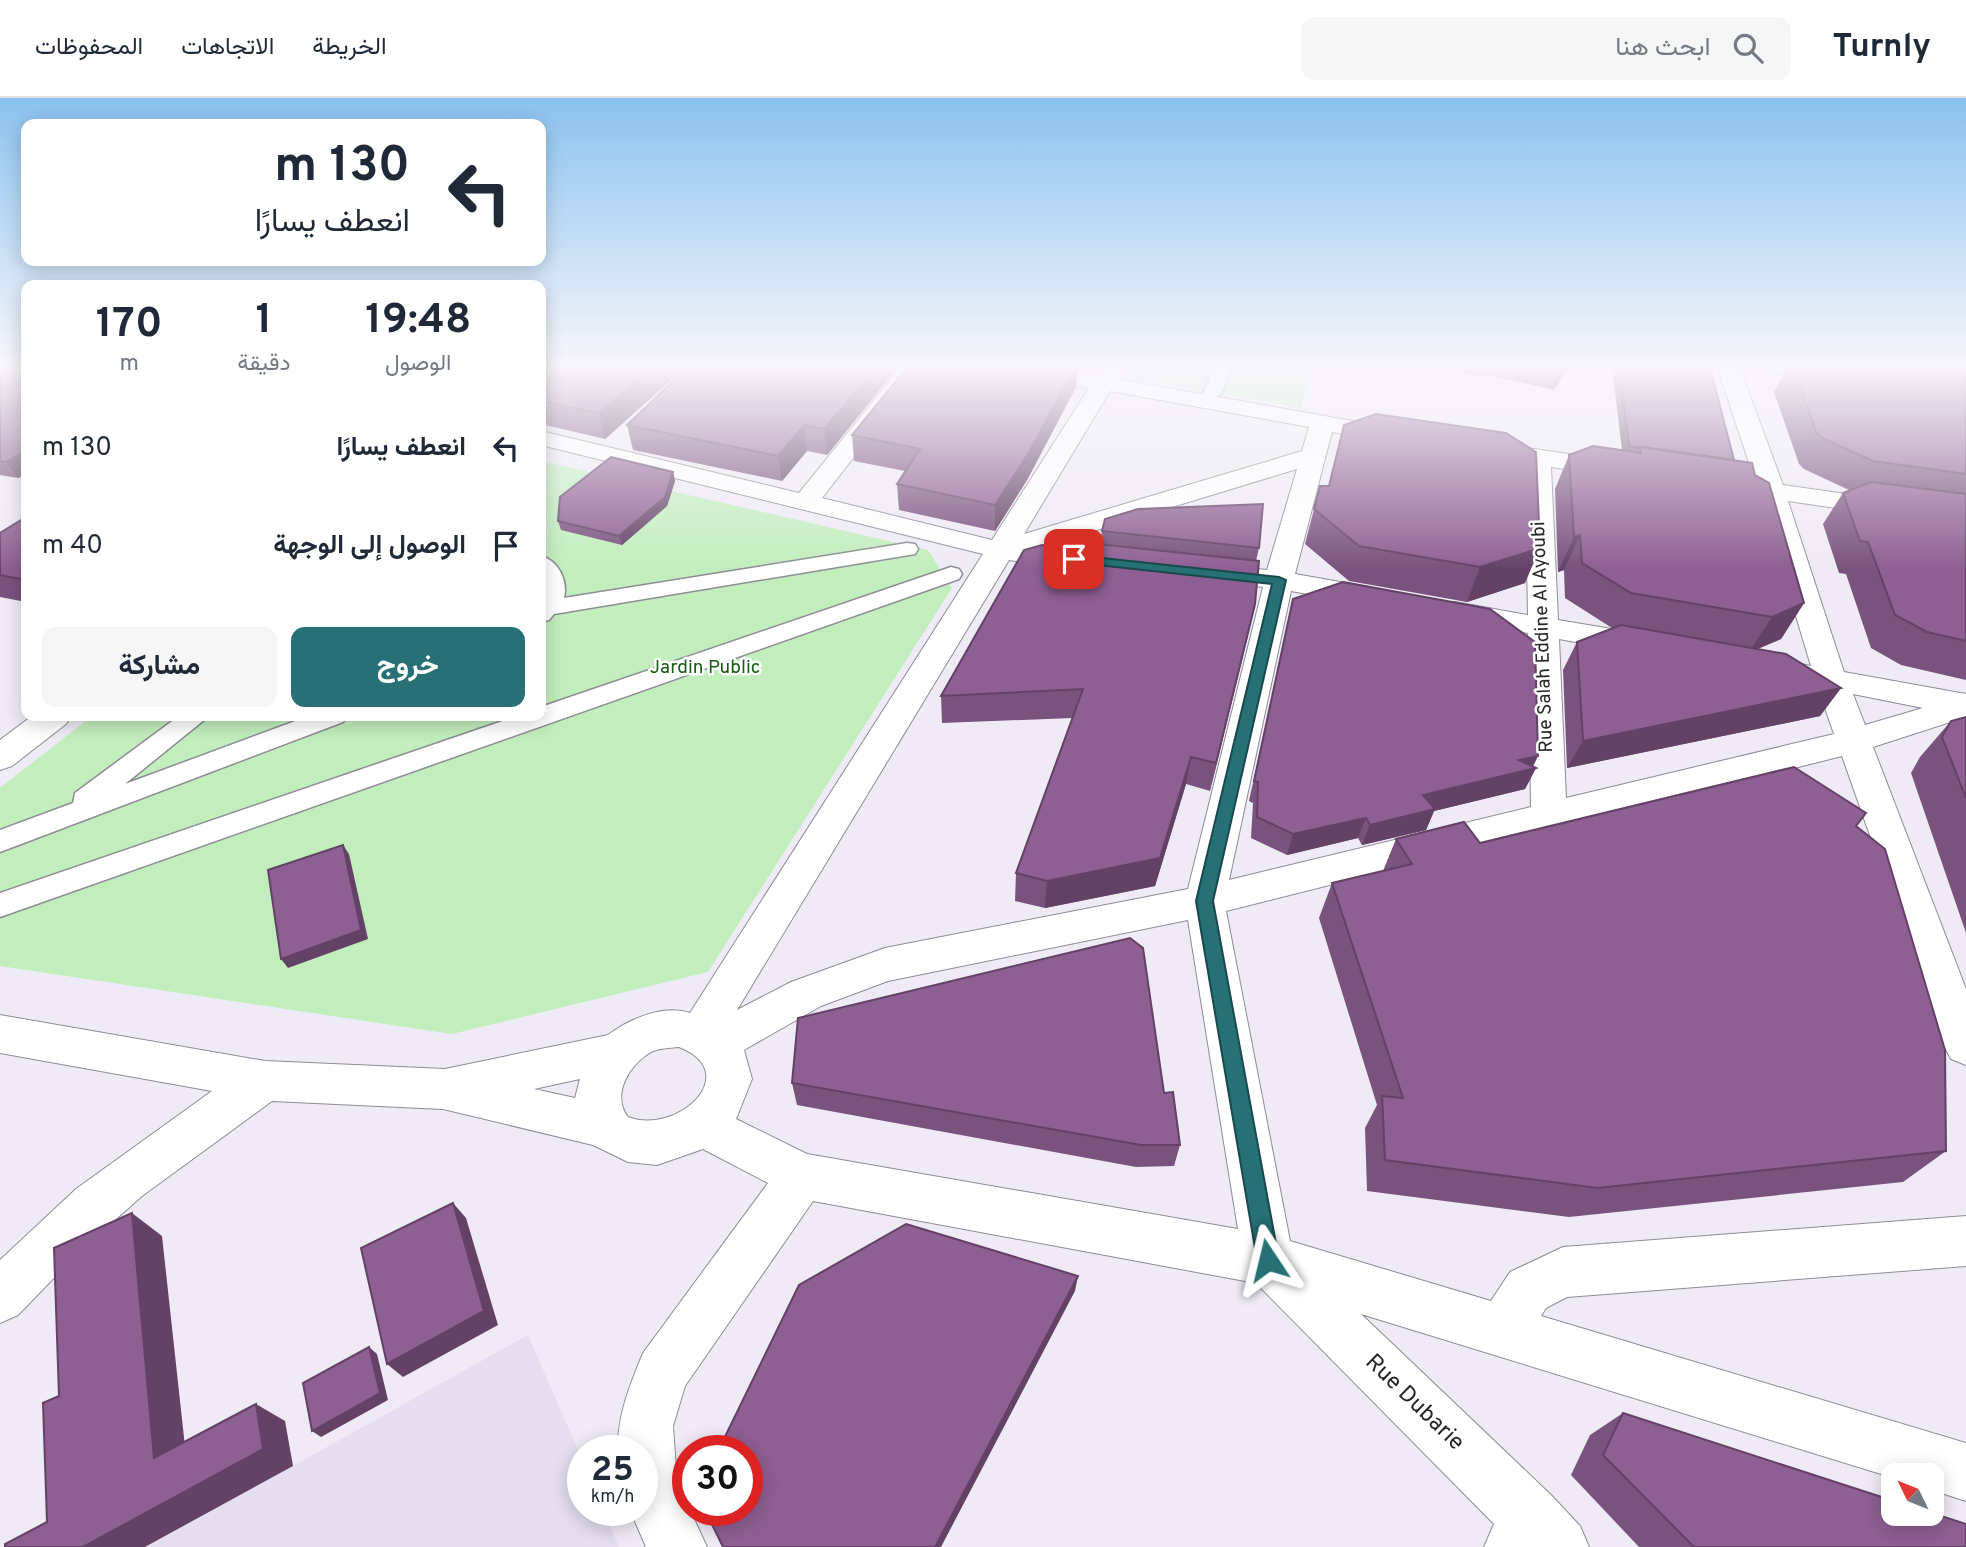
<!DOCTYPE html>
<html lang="ar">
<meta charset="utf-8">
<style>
body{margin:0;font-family:Overpass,Vazirmatn,sans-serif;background:#f6f6f7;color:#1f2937;direction:rtl;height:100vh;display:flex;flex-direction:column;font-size:26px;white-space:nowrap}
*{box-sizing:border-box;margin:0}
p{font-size:23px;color:#747a83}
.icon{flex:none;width:38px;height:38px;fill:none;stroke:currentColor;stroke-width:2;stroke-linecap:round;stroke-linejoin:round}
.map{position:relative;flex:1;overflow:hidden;direction:ltr}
.panel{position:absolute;left:21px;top:182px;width:525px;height:441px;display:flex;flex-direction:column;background:#fff;border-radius:14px;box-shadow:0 4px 18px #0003;direction:rtl}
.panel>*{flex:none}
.hud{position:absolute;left:21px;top:21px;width:525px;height:147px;border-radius:14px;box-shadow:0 4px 18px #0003;direction:rtl;background:#fff;color:#1f2937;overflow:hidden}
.needle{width:46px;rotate:313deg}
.fabs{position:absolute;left:1881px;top:1365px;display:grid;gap:14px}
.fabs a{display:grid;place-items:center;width:63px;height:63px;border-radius:14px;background:#fff;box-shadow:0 4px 18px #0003;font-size:35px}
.speed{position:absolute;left:567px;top:1337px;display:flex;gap:14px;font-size:35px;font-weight:700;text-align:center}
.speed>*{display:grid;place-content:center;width:91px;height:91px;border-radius:50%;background:#fff;box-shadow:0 4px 18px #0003;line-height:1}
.speed small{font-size:18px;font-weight:400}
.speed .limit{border:10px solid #d22;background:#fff;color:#111}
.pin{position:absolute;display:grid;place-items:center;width:60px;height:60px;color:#fff;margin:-30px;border-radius:14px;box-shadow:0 4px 10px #0006}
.me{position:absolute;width:77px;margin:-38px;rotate:350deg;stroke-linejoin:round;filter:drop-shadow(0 0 5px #0008)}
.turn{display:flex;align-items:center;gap:24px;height:147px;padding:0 21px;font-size:32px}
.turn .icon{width:91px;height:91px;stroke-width:2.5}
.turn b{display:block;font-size:49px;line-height:60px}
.eta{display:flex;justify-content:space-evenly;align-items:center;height:119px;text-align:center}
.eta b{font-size:42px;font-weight:700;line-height:49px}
.button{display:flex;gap:14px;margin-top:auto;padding:14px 21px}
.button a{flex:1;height:80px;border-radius:14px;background:#267076;color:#fff;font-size:28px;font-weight:700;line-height:80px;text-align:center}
.button a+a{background:#f6f6f7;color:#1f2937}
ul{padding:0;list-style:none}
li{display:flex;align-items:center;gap:21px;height:98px;padding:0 21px}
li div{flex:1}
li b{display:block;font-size:26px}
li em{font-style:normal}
header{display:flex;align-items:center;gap:42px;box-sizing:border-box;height:98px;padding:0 35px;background:#fff;border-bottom:2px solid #e0e1e3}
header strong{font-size:33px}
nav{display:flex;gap:38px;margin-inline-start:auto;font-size:24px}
.search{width:490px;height:63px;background:#f6f6f7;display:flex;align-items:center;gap:18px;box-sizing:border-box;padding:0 24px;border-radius:14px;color:#747a83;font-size:26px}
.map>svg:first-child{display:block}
</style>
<header>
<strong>Turnly</strong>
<div class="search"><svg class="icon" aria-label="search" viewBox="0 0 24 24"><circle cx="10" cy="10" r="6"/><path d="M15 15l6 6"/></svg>ابحث هنا</div>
<nav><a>الخريطة</a><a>الاتجاهات</a><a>المحفوظات</a></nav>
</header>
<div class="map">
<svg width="1966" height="1449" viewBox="0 0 1966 1449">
<rect width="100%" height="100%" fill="#efebf6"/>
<path fill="#e3def0" d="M 528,1237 L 583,1364 L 583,1412 L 603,1412 L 619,1449 L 147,1449 Z"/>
<g fill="#c2eebd">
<path d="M 1137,268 L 1313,268 L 1301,310 L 1131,280 Z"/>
<path d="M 541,363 L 928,452 L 952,490 L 708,874 L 452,936 L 0,868 L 0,690 L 92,618 L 541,618 Z"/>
</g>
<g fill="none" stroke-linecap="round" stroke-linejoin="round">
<g stroke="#8e8b95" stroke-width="3">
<g id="pedestrian">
<path d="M 1215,268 L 1232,269 L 1221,296 L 1212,301 L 1203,296 Z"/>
<path d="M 907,445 L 915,446 L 918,451 L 915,456 L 554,516 L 549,522 L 541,524 L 541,458 C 559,463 568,483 564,500 Z"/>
<path d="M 951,469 L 959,471 L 962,476 L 959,481 L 0,819 L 0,795 L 517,618 L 541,618 L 541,609 Z"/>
<path d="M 179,618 L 209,618 L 125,686 L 309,618 L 347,618 L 343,624 L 0,754 L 0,732 L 73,705 L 75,695 Z"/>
</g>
</g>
<g stroke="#8e8b95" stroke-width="2">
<g id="minor">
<path d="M 902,268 L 925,268 L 822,400 L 992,442 L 1089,290 L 1007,275 L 996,268 L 1045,268 L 1097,277 L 1103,268 L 1125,268 L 1117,281 L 1392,330 L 1401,332 L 1404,337 L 1401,342 L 1392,344 L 1332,334 L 1295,476 L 1374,490 L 1384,493 L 1389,499 L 1384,505 L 1374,508 L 1291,493 L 1229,782 L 1531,709 L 1528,535 L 1444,519 L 1440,513 L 1444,507 L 1455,504 L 1528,517 L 1525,365 L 1478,357 L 1474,352 L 1478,347 L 1487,344 L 1617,363 L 1626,366 L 1630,371 L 1626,376 L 1617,379 L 1551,369 L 1558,522 L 1642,536 L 1653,539 L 1658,546 L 1653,553 L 1642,556 L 1559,541 L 1566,700 L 1834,636 L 1818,590 L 1768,579 L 1763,572 L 1768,565 L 1779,562 L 1811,568 L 1760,399 L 1714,392 L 1710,386 L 1714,380 L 1723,378 L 1755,383 L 1717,268 L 1739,268 L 1783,387 L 1966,413 L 1966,429 L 1788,403 L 1844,574 L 1966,596 L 1966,619 L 1873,649 L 1966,891 L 1966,967 L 1951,961 L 1944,948 L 1842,658 L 1226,813 L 1290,1143 L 1491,1203 L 1510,1174 L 1563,1149 L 1966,1118 L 1966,1168 L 1567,1199 L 1546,1210 L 1541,1218 L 1966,1345 L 1966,1403 L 1932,1392 L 1932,1377 L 1894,1377 L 1894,1380 L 1361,1216 L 1551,1397 L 1580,1428 L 1589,1449 L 1484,1449 L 1494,1426 L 1256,1185 L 813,1103 L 685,1288 L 673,1328 L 677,1384 L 707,1449 L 646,1449 L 630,1412 L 642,1412 L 642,1353 L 618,1353 C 617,1318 630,1287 643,1255 L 768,1085 L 703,1051 L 657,1067 L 628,1064 L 593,1047 L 443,1011 L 272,1003 L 142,1098 L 80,1153 L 18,1217 L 0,1225 L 0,1162 L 76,1091 L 212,993 L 0,955 L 0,917 L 265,963 L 445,971 L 608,937 C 629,921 664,906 690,915 L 983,456 L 541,347 L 541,333 L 799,395 ZM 1110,293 L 1309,329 L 1302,353 L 1024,436 ZM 1297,371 L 1267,472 L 1209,466 L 1199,469 L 1195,475 L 1199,481 L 1263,489 L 1188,791 L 885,850 L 791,884 L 737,912 L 1009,462 L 1072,470 L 1082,467 L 1086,461 L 1082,455 L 1041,449 ZM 1853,596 L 1923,610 L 1865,627 ZM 1188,822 L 1238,1131 L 807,1056 L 736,1021 L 752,981 L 744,952 L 821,908 L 888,883 ZM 679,949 C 745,975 677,1038 628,1019 C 611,997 629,967 651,954 C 659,950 670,950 679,949 ZM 580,981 L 575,1000 L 534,991 Z"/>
<path d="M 1760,268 L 1856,268 C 1847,282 1769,282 1760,268 Z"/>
<path d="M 32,618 L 71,618 L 66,626 L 12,668 L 0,672 L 0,642 Z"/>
</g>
</g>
<use href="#pedestrian" fill="#fff" fill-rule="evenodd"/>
<use href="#minor" fill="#fff" fill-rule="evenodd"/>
</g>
<g fill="#7a527e">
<path d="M 0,268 L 26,268 L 26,376 L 18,380 L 0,377 Z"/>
<path d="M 541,268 L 687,268 L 605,341 L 541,326 Z"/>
<path d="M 689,268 L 899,268 L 827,357 L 807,353 L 782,383 L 633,352 L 627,327 Z"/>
<path d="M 908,268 L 1095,268 L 1094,270 L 1087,269 L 1085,272 L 1077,271 L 1076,289 L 1027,382 L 995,433 L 899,412 L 897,386 L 905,373 L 854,363 L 852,337 Z"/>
<path d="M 1440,268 L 1569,268 L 1554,292 L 1485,276 L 1482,279 Z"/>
<path d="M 1612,268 L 1675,268 L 1734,362 L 1755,377 L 1804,505 L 1781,541 L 1758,551 L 1841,590 L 1820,618 L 1567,670 L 1563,572 L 1577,544 L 1612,530 L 1565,500 L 1564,472 L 1558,474 L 1555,391 L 1569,357 L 1622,352 Z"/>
<path d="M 1788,268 L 1825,268 L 1852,271 L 1966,268 L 1966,582 L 1901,567 L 1871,550 L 1846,476 L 1839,475 L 1823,426 L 1843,395 L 1849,392 L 1804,371 L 1799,366 L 1774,294 Z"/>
<path d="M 673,374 L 675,383 L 667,408 L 622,447 L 561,432 L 558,423 Z"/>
<path d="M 1320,388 L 1328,388 L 1525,485 L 1467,504 L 1349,483 L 1305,446 Z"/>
<path d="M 26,419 L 26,504 L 0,499 L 0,435 Z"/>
<path d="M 1102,433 L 1259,450 L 1256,463 L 1249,533 L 1210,693 L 1186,686 L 1155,788 L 1045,810 L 1015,803 L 1016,775 L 1073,620 L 942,625 L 941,598 L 1095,453 L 1100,446 Z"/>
<path d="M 1293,501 L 1536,670 L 1525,691 L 1434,713 L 1426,732 L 1362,747 L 1358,740 L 1287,757 L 1251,740 L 1253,705 L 1249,703 Z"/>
<path d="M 1966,619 L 1966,835 L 1911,675 L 1920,659 L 1951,623 Z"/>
<path d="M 1856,728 L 1946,1053 L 1903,1084 L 1569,1119 L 1367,1093 L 1365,1030 L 1377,1007 L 1319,820 L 1332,785 L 1383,773 L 1396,741 L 1480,745 Z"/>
<path d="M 792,985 L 1164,995 L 1180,1047 L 1174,1068 L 1136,1069 L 797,1007 Z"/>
<path d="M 1623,1315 L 1966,1449 L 1639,1449 L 1571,1377 L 1590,1337 Z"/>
</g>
<g fill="#634266">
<path d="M 654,268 L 687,268 L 605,341 L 599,315 Z"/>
<path d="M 877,268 L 899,268 L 827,357 L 824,331 Z"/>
<path d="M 1076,268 L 1078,268 L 1076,289 L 1027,382 L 995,433 L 995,407 Z"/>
<path d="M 1564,268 L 1569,268 L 1554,292 Z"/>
<path d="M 804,327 L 807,353 L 782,383 L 778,358 Z"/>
<path d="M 26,353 L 26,376 L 18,380 L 6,364 Z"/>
<path d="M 673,374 L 675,383 L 667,408 L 622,447 L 619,438 Z"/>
<path d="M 1580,437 L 1564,472 L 1558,474 L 1574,439 Z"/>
<path d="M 1540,450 L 1525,485 L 1467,504 L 1480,469 Z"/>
<path d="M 1804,505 L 1781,541 L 1749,554 L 1772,519 Z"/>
<path d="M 1255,506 L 1249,533 L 1210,693 L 1216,665 Z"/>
<path d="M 1841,590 L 1820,618 L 1567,670 L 1583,643 Z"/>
<path d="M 1538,658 L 1532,671 L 1536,670 L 1525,691 L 1434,713 L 1426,732 L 1362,747 L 1370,727 L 1423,697 L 1519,662 Z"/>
<path d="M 1191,659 L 1186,686 L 1155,788 L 1045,810 L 1047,783 Z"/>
<path d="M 1366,720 L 1358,740 L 1287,757 L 1293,736 Z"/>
<path d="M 343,747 L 349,756 L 368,841 L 288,870 L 281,861 Z"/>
<path d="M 453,1105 L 466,1120 L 498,1227 L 403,1279 L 387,1266 Z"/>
<path d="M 132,1115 L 162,1138 L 188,1376 L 154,1360 Z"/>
<path d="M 1078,1178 L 1075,1193 L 941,1449 L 935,1449 Z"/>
<path d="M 369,1249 L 377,1256 L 388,1302 L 321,1339 L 312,1333 Z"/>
<path d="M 256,1306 L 285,1323 L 293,1368 L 145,1449 L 83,1449 Z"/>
</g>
<g fill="#8e5f92" stroke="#634266" stroke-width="2">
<path d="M 0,268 L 26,268 L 26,353 L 6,364 L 0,363 Z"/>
<path d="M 541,268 L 654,268 L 599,315 L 541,303 Z"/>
<path d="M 689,268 L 877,268 L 824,331 L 804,327 L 778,358 L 627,327 Z"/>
<path d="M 908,268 L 1076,268 L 1028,356 L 995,407 L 897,386 L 920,351 L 852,337 Z"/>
<path d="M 1619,268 L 1675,268 L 1711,273 L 1734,362 L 1640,349 L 1640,350 L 1629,348 Z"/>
<path d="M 1792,268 L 1825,268 L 1852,271 L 1878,268 L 1966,268 L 1966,376 L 1873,363 L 1822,340 L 1817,336 Z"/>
<path d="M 1376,316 L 1506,335 L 1536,354 L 1540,450 L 1480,469 L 1359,448 L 1314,411 L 1320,388 L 1329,388 L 1344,327 Z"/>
<path d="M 1593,348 L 1641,355 L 1640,349 L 1752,365 L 1755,377 L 1769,385 L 1804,505 L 1772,519 L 1631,495 L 1582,465 L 1580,437 L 1574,439 L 1569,357 Z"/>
<path d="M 611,359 L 673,374 L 665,399 L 619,438 L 558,423 L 560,399 Z"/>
<path d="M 1871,384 L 1966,396 L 1966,543 L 1927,534 L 1895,517 L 1868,444 L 1860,443 L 1843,395 Z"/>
<path d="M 1263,406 L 1259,450 L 1102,433 L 1105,421 L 1138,411 Z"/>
<path d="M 26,419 L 26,482 L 0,477 L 0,435 Z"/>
<path d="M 1097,446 L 1259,463 L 1255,506 L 1216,665 L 1191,659 L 1160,760 L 1047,783 L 1016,775 L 1083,591 L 941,598 L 1024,452 L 1042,447 L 1095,453 Z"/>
<path d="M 1343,484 L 1490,511 L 1535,544 L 1538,658 L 1519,662 L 1536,670 L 1423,697 L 1435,711 L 1370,727 L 1366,720 L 1293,736 L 1257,719 L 1258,684 L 1254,683 L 1293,501 Z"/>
<path d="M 1621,527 L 1786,556 L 1841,590 L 1583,643 L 1577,544 Z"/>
<path d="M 1966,619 L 1966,700 L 1942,639 L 1951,623 Z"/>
<path d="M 1794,669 L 1866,715 L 1856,728 L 1885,751 L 1945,952 L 1946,1053 L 1597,1090 L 1385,1062 L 1382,998 L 1403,1000 L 1332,785 L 1412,766 L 1396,741 L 1464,724 L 1480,745 Z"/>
<path d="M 343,747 L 361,832 L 281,861 L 268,772 Z"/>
<path d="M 1130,840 L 1143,850 L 1164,995 L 1173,994 L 1180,1047 L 1141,1047 L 792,985 L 798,920 Z"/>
<path d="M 453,1105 L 484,1213 L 387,1266 L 361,1150 Z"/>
<path d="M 132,1115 L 154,1360 L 256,1306 L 263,1351 L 83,1449 L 5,1449 L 5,1446 L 47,1424 L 43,1305 L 59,1298 L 54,1150 Z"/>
<path d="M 906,1126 L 1078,1178 L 935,1449 L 723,1449 L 705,1412 L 747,1412 L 747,1353 L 718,1353 L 799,1187 Z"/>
<path d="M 369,1249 L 380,1295 L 312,1333 L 303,1285 Z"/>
<path d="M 1623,1315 L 1894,1403 L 1894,1416 L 1932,1415 L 1966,1426 L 1966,1449 L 1694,1449 L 1603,1357 Z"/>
</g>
<linearGradient id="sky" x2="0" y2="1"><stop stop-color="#8ac2ef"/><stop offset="0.57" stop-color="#f8f6fb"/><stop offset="1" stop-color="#f8f6fb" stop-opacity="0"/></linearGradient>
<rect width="1966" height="471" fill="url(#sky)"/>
<path fill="#267076" stroke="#19494d" stroke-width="2" d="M 1074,457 L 1279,479 L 1286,482 L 1213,803 L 1279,1162 L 1276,1169 L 1268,1173 L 1261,1169 L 1257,1162 L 1196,803 L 1272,486 L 1070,464 L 1068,461 Z"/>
<g text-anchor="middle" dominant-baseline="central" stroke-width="5" stroke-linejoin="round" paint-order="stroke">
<g font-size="19" fill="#272629" stroke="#fff">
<text transform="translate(1543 539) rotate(-92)">Rue Salah Eddine Al Ayoubi</text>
</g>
<g font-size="19" fill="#175c13" stroke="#fff">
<text x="705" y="570">Jardin Public</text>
</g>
<g font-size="23" fill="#272629" stroke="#fff">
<text transform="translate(1414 1305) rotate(44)">Rue Dubarie</text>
</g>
</g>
</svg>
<div class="fabs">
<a><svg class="needle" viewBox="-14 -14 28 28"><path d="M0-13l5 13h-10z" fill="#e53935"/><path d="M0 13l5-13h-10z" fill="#747a83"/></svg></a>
</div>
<div class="speed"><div>25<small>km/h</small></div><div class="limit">30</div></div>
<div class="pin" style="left:1074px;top:461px;background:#d93025"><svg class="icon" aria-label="arrive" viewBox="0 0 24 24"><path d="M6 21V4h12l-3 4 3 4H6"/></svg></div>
<svg class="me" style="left:1268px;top:1162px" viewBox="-20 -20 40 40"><path d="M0-17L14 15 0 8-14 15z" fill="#267076" stroke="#fff" stroke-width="4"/></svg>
<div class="hud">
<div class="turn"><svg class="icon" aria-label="left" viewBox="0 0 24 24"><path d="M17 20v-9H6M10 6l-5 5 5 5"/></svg><div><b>130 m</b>انعطف يسارًا</div></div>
</div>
<section class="panel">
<div class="eta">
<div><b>19:48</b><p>الوصول</p></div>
<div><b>1</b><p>دقيقة</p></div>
<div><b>170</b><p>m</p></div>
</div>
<ul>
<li><svg class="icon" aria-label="left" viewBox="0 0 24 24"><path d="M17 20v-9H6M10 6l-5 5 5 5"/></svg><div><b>انعطف يسارًا</b></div><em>130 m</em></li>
<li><svg class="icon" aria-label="arrive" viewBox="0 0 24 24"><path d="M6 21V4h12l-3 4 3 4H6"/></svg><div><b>الوصول إلى الوجهة</b></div><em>40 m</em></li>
</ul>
<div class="button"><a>خروج</a><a>مشاركة</a></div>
</section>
</div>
